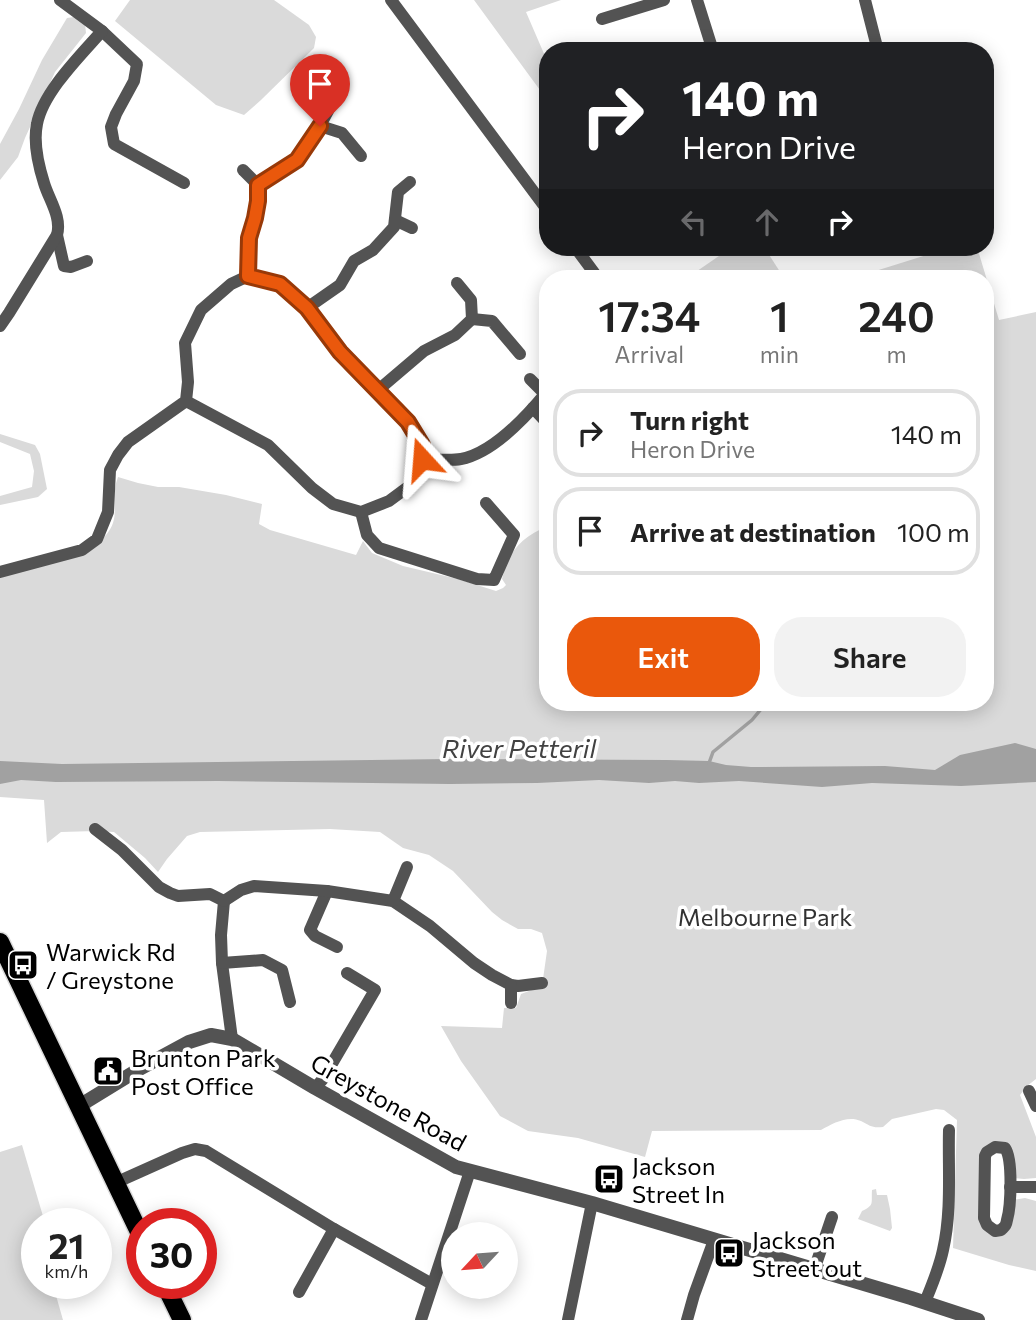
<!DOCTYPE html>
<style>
body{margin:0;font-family:Commissioner,sans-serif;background:#f2f2f2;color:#222;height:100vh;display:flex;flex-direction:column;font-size:26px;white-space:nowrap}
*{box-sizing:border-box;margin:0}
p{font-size:23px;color:#767676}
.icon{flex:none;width:38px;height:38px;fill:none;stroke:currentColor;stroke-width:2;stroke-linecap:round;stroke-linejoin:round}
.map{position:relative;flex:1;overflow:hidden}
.side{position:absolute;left:539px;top:270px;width:455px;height:441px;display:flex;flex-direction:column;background:#fff;border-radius:28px;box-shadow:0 4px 18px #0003}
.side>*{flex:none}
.guide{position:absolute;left:539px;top:42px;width:455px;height:214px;border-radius:28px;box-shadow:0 4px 18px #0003;background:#202124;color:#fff;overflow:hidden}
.needle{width:46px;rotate:244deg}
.controls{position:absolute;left:441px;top:1222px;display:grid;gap:14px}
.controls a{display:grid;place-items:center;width:77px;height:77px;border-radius:50%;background:#fff;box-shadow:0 4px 18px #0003;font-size:35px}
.speed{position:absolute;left:21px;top:1208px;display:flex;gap:14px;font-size:35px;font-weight:700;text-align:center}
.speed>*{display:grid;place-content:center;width:91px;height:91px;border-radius:50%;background:#fff;box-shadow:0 4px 18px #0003;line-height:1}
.speed small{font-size:18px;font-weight:400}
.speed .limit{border:10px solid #d22;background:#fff;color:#111}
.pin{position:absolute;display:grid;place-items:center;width:60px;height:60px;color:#fff;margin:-72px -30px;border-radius:50% 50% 50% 0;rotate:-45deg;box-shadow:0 0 7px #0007}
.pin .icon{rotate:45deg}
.me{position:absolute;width:77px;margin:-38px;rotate:341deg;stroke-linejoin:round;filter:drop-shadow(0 0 5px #0008)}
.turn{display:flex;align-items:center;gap:24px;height:147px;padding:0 28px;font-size:32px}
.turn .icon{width:91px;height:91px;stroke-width:2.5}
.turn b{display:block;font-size:49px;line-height:60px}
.lanes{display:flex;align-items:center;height:66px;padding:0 28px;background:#0003;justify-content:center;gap:35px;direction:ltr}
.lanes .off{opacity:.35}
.eta{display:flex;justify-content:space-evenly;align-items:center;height:119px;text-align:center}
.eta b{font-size:42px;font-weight:600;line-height:49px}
.action{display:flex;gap:14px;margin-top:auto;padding:14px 28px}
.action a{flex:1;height:80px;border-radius:28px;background:#ea580c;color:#fff;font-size:28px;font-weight:600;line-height:80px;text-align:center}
.action a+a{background:#f2f2f2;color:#222}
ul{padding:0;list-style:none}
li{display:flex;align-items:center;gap:21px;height:88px;margin:0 14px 10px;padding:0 14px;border:4px solid #e0e0e0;border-radius:28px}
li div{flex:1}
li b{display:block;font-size:26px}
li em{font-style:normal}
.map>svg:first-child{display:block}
</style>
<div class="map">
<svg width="1036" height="1320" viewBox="0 0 1036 1320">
<rect width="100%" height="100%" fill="#fff"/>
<g fill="#dadada">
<path d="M 130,0 L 274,0 L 309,25 L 316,37 L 314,48 L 261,100 L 244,115 L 216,105 L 115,21 Z"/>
<path d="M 474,0 L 561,0 L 526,12 L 548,63 L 548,101 Z"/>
<path d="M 74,17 L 85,24 L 86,33 L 55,72 L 25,138 L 18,157 L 0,180 L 0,144 L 19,109 L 42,60 L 67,18 Z"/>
<path d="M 732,247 L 764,247 L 784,278 L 687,278 Z"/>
<path d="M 949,247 L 977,247 L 999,320 L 1036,312 L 1036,1079 L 1027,1086 L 1020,1095 L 1036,1137 L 1036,1178 L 1024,1179 L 1012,1178 L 1012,1157 L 991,1143 L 981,1211 L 998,1234 L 1012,1200 L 1025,1198 L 1036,1201 L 1036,1271 L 1009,1265 L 953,1248 L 957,1120 L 944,1110 L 936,1109 L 892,1119 L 883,1127 C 871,1128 871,1126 861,1121 C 848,1115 833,1123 821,1130 L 652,1131 L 645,1157 L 578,1138 L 528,1131 L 500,1116 L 461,1061 L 441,1026 L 502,1028 L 504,1008 L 516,1008 L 521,994 L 542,986 L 547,951 L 542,933 L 531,929 L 518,929 L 502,920 L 492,912 L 453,871 L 429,855 L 403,848 L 380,832 L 330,829 L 200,832 L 187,836 L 167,859 L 158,872 L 145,858 L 114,832 L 96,831 L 61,832 L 47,843 L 44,800 L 0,797 L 0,578 L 98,542 C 126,521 108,503 118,477 L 138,483 L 158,487 L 179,487 L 226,495 L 262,504 L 259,524 L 270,530 L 356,555 L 363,541 L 372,553 L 403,566 L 458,579 L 496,591 L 503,588 L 506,585 L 502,579 C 509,551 521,537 548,526 L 548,702 L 985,702 L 985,278 L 853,278 L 949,248 Z"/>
<path d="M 0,434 L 35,445 L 40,454 L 47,489 L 38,497 L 0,505 L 0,496 L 32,487 L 34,471 L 30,454 L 0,442 Z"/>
<path d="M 22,1145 L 45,1223 L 37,1223 L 37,1283 L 59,1283 L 53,1285 L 63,1320 L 0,1320 L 0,1152 Z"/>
<path d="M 876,1189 L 877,1195 L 887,1195 L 890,1209 L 892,1228 L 890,1231 L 858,1219 L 862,1211 C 875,1205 871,1203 872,1190 Z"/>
</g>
<path fill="#a1a1a1" d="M 1015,743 L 1036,749 L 1036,782 L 961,786 L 872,783 L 822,787 L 739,781 L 699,783 L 675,781 L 649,783 L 599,780 L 537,783 L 450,784 L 218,781 L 56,782 L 21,780 L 0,784 L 0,761 L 62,764 L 449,759 L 667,760 L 709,761 L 726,765 L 751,767 L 885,766 L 935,770 L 960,755 Z"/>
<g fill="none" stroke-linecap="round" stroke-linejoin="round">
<path stroke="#a1a1a1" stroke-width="3.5" d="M 709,763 L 713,752 L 752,720 L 767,702"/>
<g stroke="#dbdbdb" stroke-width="21">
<g id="primary">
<path d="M 0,942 L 142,1238"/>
<path d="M 164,1283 L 182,1320"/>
</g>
</g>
<g stroke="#535353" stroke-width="12">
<path d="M 391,0 L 548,211"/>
<path d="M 697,0 L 713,51"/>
<path d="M 865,0 L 878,51"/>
<path d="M 602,19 L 664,0"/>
<path d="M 102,31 L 137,64 L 134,81 L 116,114 L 111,127 L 114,144 L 184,183"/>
<path d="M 320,126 L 342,133 L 361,156"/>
<path d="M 243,170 L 258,185"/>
<path d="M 395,220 L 412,228"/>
<path d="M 57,235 L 64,266 L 71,267 L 87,261"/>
<path d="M 575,247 L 598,278"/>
<path d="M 248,276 L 249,238 L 255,218 L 258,201 L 258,185 L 297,160 L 320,126 L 329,109 L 302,80"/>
<path d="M 307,308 L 340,285 L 354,261 L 373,250 L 394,227 L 398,192 L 410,182"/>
<path d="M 472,319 L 492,321 L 520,354"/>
<path d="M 0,326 L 9,313 L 57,235 C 62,217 49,200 44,183 C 38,164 33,143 37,124 C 43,92 81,55 102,31 L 60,0"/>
<path d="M 377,391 L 424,351 L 455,335 L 472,319 L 471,300 L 457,283"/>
<path d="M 533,408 L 548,424"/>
<path d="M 422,459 C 434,459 449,461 461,459 C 493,453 525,418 545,394 L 530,379"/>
<path d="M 361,512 L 367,535 L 379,548 L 477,579 L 494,580 L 514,535 L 486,503"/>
<path d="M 0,572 L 82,550 L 97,539 L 108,512 L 110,470 L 118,455 L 128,442 L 186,401 L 188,382 L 185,343 L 201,310 L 231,284 L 248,276 L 280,284 L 307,308 L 340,352 L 408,422 L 422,445 L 422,459 L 412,484 L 389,501 L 361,512 L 333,504 L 312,488 L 268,445 L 186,401"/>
<path d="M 95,829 L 122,850 L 159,887 L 170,893 L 178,896 L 210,894 L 224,901 L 221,935 L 222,963 L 232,1039"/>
<path d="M 327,891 L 310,930 L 315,936 L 337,947"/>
<path d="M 224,901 L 241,890 L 254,886 L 327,891 L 393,901 L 430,926 L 474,963 L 492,975 L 511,985 L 518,986 L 542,983"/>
<path d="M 393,901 L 407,867"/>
<path d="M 222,963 L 263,960 L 282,970 L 290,1002"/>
<path d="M 511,1003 L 511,985"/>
<path d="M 315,1088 L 323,1079 L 375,990 L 347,973"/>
<path d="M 1029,1091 L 1036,1106"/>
<path d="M 995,1147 L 1005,1148 C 1013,1159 1011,1206 1007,1220 C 1006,1226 1005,1226 1001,1230 L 995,1231 L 987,1225 L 984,1218 L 985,1156 L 987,1152 Z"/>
<path d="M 115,1183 L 182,1153 L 195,1149 L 206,1151 L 334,1229 L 432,1284"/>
<path d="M 1010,1187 L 1036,1187"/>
<path d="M 814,1270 L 832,1217"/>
<path d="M 299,1292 L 334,1229"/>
<path d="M 925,1302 C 932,1285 939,1269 943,1250 C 952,1211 948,1169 949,1130"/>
<path d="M 421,1320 L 470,1171"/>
<path d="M 568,1320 L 592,1203"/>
<path d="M 687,1320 L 694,1295 L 714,1240"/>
</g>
<path stroke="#535353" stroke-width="14" d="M 79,1106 L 141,1068 L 189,1042 L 211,1035 L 232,1039 L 315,1088 L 456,1167 L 592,1203 L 911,1298 L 978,1320"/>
<use href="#primary" stroke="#000" stroke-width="18"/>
</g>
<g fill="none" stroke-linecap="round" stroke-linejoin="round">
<g stroke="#983908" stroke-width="18">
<path id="route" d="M 320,126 L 297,160 L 258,185 L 258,201 L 255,218 L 249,238 L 248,276 L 280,284 L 307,308 L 340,352 L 408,422 L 422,445 L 422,459"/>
</g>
<use href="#route" stroke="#ea580c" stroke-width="12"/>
</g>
<defs>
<g id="bus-square" transform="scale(1.575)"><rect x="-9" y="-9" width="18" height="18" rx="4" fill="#000" stroke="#fff"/><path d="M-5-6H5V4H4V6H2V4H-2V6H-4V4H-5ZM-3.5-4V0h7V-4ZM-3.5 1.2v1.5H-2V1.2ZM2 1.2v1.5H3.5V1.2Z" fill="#fff"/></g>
<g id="civic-square" transform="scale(1.575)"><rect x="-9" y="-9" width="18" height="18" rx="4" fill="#000" stroke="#fff"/><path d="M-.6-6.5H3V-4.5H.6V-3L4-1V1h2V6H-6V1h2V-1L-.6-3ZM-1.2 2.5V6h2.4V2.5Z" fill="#fff"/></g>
</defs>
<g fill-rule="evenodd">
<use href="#bus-square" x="23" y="965"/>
<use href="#civic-square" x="108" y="1071"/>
<use href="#bus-square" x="609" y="1179"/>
<use href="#bus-square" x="729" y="1253"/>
</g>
<g text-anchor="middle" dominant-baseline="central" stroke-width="7" stroke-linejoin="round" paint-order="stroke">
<g font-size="24" fill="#313131" stroke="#fff">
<text x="765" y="916">Melbourne Park</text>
</g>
<g font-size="24" fill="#000" stroke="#fff" text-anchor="start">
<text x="46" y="951">Warwick Rd<tspan x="46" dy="28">/ Greystone</tspan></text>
<text x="131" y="1057">Brunton Park<tspan x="131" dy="28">Post Office</tspan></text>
<text x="632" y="1165">Jackson<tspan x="632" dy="28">Street In</tspan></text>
<text x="752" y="1239">Jackson<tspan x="752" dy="28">Street out</tspan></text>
</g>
<g font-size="24" fill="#000" stroke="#fff">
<text transform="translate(389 1102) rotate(29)">Greystone Road</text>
</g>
<g font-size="26" font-style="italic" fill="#424242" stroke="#fff">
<text x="519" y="747">River Petteril</text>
</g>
</g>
</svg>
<div class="controls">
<a><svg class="needle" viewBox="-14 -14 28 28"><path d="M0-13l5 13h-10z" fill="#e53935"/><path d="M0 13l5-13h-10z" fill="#767676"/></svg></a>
</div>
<div class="speed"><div>21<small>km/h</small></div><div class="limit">30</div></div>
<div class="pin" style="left:320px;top:126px;background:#d93025"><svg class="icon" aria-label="arrive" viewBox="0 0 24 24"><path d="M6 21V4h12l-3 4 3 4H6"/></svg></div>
<svg class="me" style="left:422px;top:459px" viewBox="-20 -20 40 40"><path d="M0-17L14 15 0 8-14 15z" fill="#ea580c" stroke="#fff" stroke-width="4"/></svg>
<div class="guide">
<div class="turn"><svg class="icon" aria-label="right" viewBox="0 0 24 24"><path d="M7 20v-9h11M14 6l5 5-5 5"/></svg><div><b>140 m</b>Heron Drive</div></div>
<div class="lanes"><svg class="icon off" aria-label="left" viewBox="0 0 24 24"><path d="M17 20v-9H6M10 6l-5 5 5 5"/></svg><svg class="icon off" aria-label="ahead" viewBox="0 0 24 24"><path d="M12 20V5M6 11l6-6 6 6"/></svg><svg class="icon" aria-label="right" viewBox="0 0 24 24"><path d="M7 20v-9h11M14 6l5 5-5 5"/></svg></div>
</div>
<section class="side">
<div class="eta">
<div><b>17:34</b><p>Arrival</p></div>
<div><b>1</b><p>min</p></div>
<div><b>240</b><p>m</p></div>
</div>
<ul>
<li><svg class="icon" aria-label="right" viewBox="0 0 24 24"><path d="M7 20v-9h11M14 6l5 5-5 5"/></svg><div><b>Turn right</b><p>Heron Drive</p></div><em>140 m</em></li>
<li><svg class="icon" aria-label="arrive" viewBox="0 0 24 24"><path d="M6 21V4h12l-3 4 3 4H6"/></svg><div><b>Arrive at destination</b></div><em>100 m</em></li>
</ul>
<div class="action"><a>Exit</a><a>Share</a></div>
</section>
</div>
